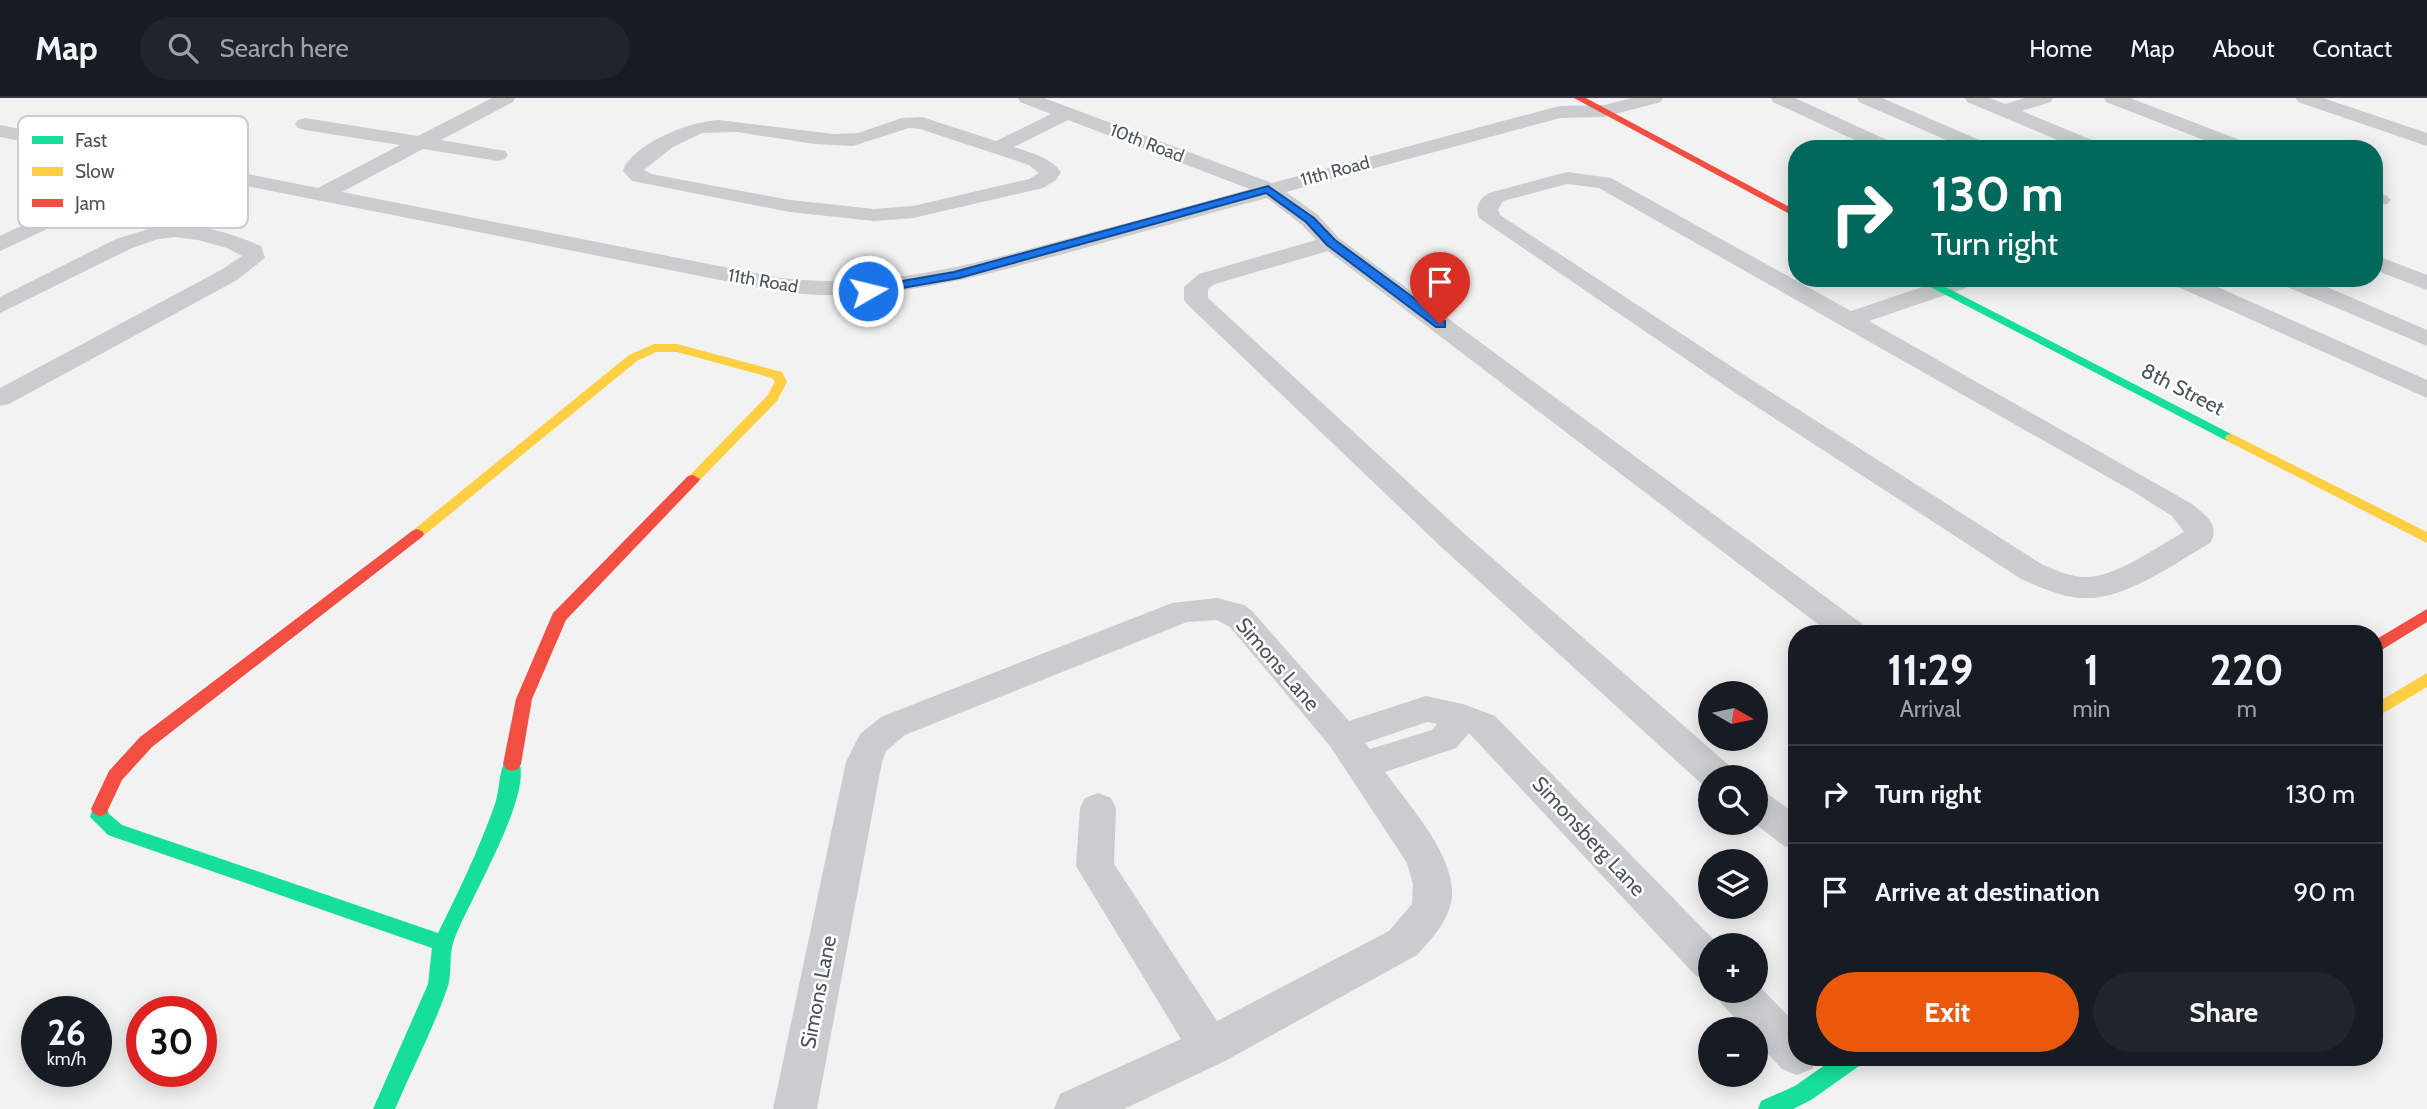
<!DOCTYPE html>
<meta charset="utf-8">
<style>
body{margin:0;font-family:Cabin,sans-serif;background:#20242c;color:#f1f3f6;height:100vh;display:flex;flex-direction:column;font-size:26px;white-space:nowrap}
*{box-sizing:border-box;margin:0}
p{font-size:23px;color:#9ea1a6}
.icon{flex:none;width:38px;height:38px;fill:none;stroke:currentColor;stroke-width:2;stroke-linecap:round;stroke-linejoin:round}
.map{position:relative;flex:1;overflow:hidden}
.side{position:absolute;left:1788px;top:527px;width:595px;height:441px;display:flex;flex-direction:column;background:#171b24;border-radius:28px;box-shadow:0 4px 18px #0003}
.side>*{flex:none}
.banner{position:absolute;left:1788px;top:42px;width:595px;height:147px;border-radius:28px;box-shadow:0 4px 18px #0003;background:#00695c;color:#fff;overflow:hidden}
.needle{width:46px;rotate:99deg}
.fabs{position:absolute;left:1698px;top:583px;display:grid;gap:14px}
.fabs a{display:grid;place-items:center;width:70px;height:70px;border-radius:50%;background:#171b24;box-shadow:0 4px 18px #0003;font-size:35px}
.speed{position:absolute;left:21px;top:898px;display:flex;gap:14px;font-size:35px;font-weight:700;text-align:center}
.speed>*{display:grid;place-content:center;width:91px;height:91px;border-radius:50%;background:#171b24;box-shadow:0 4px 18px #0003;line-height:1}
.speed small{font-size:18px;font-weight:400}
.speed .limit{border:10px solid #d22;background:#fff;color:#111}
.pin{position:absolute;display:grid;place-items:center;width:60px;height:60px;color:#fff;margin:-72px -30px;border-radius:50% 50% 50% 0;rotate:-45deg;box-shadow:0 0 7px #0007}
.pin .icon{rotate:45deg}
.me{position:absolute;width:77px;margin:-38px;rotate:82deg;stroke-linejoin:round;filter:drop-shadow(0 0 5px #0008)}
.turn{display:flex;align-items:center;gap:24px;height:147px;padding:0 28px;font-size:32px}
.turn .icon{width:91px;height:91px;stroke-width:2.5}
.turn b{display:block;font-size:49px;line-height:60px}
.eta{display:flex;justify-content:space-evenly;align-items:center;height:119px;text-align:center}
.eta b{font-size:42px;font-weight:700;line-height:49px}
.cta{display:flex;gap:14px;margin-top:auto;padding:14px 28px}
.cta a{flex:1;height:80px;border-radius:42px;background:#ea580c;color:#fff;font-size:28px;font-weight:700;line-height:80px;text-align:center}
.cta a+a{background:#20242c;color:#f1f3f6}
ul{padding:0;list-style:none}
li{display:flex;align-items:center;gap:21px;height:98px;padding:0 28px;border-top:2px solid #363941}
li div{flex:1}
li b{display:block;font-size:26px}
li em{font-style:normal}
header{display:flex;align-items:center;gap:42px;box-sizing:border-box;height:98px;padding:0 35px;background:#171b24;border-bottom:2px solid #363941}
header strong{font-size:33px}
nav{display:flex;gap:38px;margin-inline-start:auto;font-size:24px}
.search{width:490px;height:63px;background:#20242c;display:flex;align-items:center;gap:18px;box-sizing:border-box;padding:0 24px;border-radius:38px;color:#9ea1a6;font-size:26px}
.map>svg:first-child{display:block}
</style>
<header>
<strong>Map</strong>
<div class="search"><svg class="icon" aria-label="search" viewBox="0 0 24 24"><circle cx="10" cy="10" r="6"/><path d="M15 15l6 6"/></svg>Search here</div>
<nav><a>Home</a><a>Map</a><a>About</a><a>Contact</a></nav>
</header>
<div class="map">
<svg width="2427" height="1011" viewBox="0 0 2427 1011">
<rect width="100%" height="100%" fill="#f2f2f2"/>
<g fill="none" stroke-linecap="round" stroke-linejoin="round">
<g fill="#cacccd" fill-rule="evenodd">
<path d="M 492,0 L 515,0 L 513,4 L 441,42 L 505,53 L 508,57 L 505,61 L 498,63 L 423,51 L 342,94 L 780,180 C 881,191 963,169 1059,143 C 1123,126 1186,109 1250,91 L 1068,22 L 1014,49 C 1031,55 1050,59 1061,74 L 1056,82 L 1043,90 L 913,120 L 874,123 L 790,114 L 632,83 L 623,73 L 625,67 C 643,42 689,24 718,22 L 834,36 L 858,35 L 902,20 L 922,19 L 996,43 L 1051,16 L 1020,4 L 1018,0 L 1044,0 L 1272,85 L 1559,8 L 1604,7 L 1632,0 L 1663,0 L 1661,4 L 1604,19 L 1560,20 L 1286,94 L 1318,117 L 1339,140 L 1865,528 L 1870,536 L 1831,536 L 1328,153 L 1215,186 L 1208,191 L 1208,200 L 1459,431 L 1731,669 L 1736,679 L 1710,679 L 1710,690 L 1705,689 L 1437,445 L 1188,207 L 1184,202 L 1184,189 L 1199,176 L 1316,142 L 1302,127 L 1267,100 C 1200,118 1133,136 1067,155 C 968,181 883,206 780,194 L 171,73 L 0,153 L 0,138 L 148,68 L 0,39 L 0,27 L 318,90 L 400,47 L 305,32 L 298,30 L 295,26 L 298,22 L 305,20 L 418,38 ZM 909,30 L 920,31 L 1029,67 L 1039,75 L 1029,81 L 913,108 L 874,111 L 790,102 L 651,76 L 644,72 L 673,49 L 702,35 L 737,34 L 815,46 L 853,48 Z"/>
<path d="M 1771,0 L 1795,0 L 1898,47 L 1901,51 L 1874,51 L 1773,4 Z"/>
<path d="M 1857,0 L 1882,0 L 1991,47 L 1994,51 L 1967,51 L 1859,4 Z"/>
<path d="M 1965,0 L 1990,0 L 2005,6 L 2025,0 L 2053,0 L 2051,4 L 2022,13 L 2104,47 L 2107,51 L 2079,51 L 1967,4 Z"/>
<path d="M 2104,0 L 2130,0 L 2253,47 L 2256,51 L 2227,51 L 2106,4 Z"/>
<path d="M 2296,0 L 2323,0 L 2427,35 L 2427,48 L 2298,4 Z"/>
<path d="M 1567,74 L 1611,80 L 1851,213 L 1949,180 L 1966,180 L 1970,185 L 1966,190 L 1869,223 L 2192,406 C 2205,417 2221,427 2210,445 C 2175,465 2125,502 2084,500 C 2063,500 2040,489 2021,481 L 1734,294 L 1479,120 C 1475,109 1479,101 1489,95 ZM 1567,86 L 1599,90 L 2134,394 L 2172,418 L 2184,434 C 2158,448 2115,480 2085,479 C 2070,479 2056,472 2043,467 L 1752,282 L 1500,117 L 1498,112 L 1503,103 Z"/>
<path d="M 2375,93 L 2387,98 L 2391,102 L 2387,106 L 2375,107 Z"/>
<path d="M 165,126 C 197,125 232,135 261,148 L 265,160 L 237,182 L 9,306 L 0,308 L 0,290 L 221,172 L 242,158 L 227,150 L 198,142 L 174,139 L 158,141 L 132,150 L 0,215 L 0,199 L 116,141 Z"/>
<path d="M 2375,157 L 2427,177 L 2427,192 L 2375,172 Z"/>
<path d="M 2166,180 L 2197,180 L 2427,282 L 2427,300 L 2169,185 Z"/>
<path d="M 2275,180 L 2306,180 L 2427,232 L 2427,248 L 2278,185 Z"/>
<path d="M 1217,500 L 1244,507 L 1252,513 L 1349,623 L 1426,598 L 1463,606 L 1495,618 L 1719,847 L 1710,847 L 1710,883 L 1696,878 L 1469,635 L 1456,650 L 1385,674 C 1408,706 1454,756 1452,797 C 1451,820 1432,841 1417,857 L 1225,963 L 1124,1011 L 1054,1011 L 1060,996 L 1181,941 L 1076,768 L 1080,710 L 1085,700 L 1098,695 L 1111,700 L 1116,710 L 1114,766 L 1217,923 L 1389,833 L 1412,806 L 1413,786 L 1407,765 L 1330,648 L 1230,529 L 1217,522 L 1187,524 L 905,637 L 886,653 L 882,664 L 817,1011 L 773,1011 L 846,664 L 860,636 L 881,619 L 1172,505 ZM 1427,624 L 1437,626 L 1432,632 L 1370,651 L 1365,645 Z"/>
<path d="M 1755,692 L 1768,696 L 1797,717 L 1797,752 L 1784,748 L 1753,724 L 1755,724 Z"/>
<path d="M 1755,884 L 1797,927 L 1797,959 L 1818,959 L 1812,971 L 1797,977 L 1782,971 L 1755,942 L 1755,931 L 1745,931 L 1721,905 L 1716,892 L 1755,892 Z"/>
</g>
<g fill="#16e098" fill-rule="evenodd">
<path d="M 1913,180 L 1928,180 L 2239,340 L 2237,343 L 2227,343 Z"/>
<path d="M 512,659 L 518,661 C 536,695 464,810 453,845 C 449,859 452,874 448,888 C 434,930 412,971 395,1011 L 373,1011 L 428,886 L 432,850 L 108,737 L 90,719 L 94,706 L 100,704 L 106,706 L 109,716 L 122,727 L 438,835 C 459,793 478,753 494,709 C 500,694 498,675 506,661 Z"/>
<path d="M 1836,959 L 1865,959 L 1862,966 L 1811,1002 L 1793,1011 L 1758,1011 L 1761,1003 L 1795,988 Z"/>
</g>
<g fill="#ffcf43" fill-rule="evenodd">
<path d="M 677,246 L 782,274 L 787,284 L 777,303 L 698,384 L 693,385 L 686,381 L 767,298 L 775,284 L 772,280 L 677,254 L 656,254 L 637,263 L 422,439 L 412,439 L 410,436 L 412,433 L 629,257 L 654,246 Z"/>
<path d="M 2232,336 L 2427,434 L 2427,445 L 2227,343 L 2225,340 L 2227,337 Z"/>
<path d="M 2427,575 L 2427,589 L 2375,620 L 2375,606 Z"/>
</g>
<g fill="#f24e42" fill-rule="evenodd">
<path d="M 1574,0 L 1586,0 L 1797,113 L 1797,120 Z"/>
<path d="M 693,377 L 700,381 L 698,384 L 566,522 L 532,601 L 521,666 L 518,671 L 512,673 L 506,671 L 503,666 L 516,601 L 553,515 L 688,378 Z"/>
<path d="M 417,431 L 422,433 L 424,436 L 422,439 L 152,649 L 122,682 L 106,716 L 100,718 L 94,716 L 91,711 L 109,673 L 140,639 L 412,433 Z"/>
<path d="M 2427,511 L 2427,524 L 2375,556 L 2375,542 Z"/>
</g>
</g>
<path fill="#1a73e8" stroke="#114b97" stroke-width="2" d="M 1268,88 L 1314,120 L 1335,142 L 1445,223 L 1445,229 L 1436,229 L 1327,147 L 1306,124 L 1266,95 L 959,180 L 868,196 L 862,193 L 868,189 L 954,174 Z"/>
<g text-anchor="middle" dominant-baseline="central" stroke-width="5" stroke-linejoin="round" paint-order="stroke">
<g font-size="18" fill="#4b545c" stroke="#fff">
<text transform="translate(1147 45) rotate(21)">10th Road</text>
<text transform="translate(1335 73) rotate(-15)">11th Road</text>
<text transform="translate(763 183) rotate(10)">11th Road</text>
</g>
<g font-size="21" fill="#4b545c" stroke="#fff">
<text transform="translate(2183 291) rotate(27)">8th Street</text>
<text transform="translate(1278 566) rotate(49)">Simons Lane</text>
<text transform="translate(1589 738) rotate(47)">Simonsberg Lane</text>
<text transform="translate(818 894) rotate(-79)">Simons Lane</text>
</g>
</g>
<rect x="18" y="18" width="230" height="112" rx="10" fill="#fff" stroke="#c9ccce" stroke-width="2"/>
<rect x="32" y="38" width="31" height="8" fill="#16e098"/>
<rect x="32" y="69" width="31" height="9" fill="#ffcf43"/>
<rect x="32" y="101" width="31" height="8" fill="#f24e42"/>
<g font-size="19" fill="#4b545c">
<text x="75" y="49">Fast</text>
<text x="75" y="80">Slow</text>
<text x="75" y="112">Jam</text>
</g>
</svg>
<div class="fabs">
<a><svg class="needle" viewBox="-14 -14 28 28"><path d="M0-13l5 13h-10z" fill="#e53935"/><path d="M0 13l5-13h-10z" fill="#9ea1a6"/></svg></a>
<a><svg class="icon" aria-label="search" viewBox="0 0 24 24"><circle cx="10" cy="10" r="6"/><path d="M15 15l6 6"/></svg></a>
<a><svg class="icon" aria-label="layers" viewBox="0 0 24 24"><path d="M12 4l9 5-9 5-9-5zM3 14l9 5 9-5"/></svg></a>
<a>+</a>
<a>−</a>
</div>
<div class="speed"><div>26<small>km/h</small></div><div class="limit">30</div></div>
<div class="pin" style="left:1440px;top:226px;background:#d93025"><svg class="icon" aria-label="arrive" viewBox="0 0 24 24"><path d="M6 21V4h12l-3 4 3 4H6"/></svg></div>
<svg class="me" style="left:868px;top:193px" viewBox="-20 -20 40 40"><circle r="17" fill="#1a73e8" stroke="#fff" stroke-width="3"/><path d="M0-11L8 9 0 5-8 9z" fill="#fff"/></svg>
<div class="banner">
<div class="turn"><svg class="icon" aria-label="right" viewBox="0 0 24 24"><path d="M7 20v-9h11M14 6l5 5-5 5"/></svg><div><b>130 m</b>Turn right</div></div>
</div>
<section class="side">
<div class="eta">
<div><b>11:29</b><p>Arrival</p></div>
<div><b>1</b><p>min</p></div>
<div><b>220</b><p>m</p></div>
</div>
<ul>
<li><svg class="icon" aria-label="right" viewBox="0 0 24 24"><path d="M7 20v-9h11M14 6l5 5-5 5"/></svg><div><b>Turn right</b></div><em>130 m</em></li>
<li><svg class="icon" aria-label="arrive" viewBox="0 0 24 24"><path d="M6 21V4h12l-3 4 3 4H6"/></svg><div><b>Arrive at destination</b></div><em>90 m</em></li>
</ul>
<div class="cta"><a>Exit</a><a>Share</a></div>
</section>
</div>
